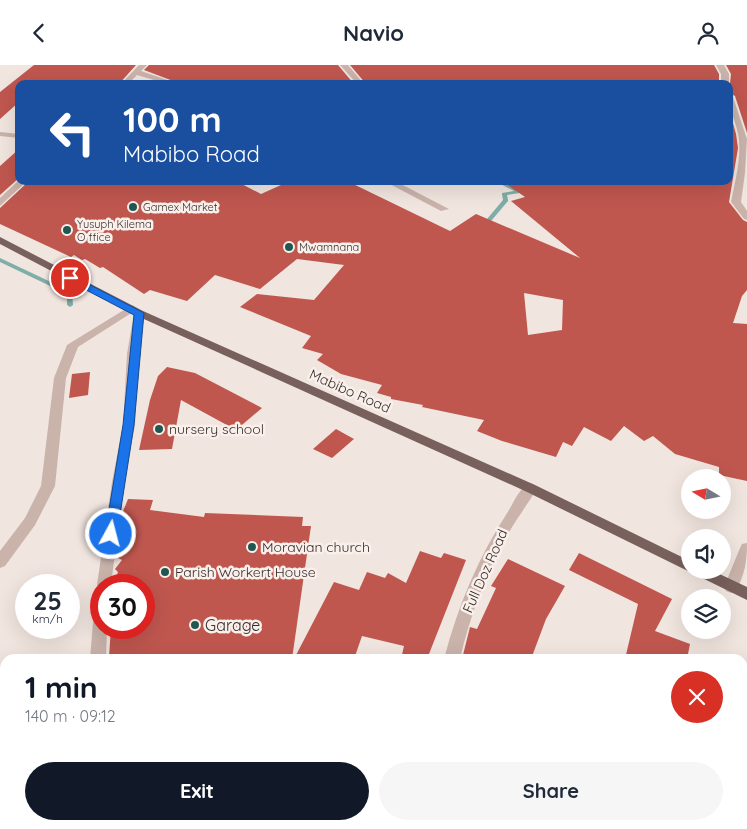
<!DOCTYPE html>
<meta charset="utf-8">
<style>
body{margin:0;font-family:Quicksand,sans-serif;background:#f6f6f7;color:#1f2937;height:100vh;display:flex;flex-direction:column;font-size:19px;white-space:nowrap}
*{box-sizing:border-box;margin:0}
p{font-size:16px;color:#747a83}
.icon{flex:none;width:28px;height:28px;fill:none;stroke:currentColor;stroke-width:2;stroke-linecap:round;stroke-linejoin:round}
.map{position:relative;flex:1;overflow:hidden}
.panel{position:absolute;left:0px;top:589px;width:748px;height:176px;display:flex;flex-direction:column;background:#fff;border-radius:15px 15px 0 0;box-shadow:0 5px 20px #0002}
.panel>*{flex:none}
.banner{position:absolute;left:15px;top:15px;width:718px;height:105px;border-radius:10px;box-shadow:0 5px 20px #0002;background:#1a4fa0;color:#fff;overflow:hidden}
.needle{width:32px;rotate:280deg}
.tools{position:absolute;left:681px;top:404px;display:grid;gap:10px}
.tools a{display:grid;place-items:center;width:50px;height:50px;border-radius:50%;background:#fff;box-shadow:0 5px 20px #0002;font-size:25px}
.speed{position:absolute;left:15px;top:509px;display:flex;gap:10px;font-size:25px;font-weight:700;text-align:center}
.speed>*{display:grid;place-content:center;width:65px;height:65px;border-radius:50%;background:#fff;box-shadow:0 5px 20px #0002;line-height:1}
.speed small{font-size:12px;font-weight:400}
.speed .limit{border:8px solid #d22;background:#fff;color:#111}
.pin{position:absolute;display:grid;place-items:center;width:42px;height:42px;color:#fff;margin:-21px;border:2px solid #fff;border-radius:50%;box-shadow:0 1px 5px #0007}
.me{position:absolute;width:55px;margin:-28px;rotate:7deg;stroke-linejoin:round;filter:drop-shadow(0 0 4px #0008)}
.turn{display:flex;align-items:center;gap:18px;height:105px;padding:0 25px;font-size:22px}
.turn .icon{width:65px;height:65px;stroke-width:2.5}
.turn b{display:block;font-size:35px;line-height:42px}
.round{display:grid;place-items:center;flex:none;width:52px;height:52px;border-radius:26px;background:#f6f6f7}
.head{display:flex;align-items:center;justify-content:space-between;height:85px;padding:0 25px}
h1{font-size:30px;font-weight:700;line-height:38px;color:#111827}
.button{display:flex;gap:10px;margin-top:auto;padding:10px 25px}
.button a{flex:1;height:58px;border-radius:30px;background:#111827;color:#fff;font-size:20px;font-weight:700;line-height:58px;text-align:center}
.button a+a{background:#f6f6f7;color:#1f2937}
header{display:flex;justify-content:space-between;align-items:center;height:65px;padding:0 25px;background:#fff;font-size:22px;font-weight:700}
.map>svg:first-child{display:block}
</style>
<header><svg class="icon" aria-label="back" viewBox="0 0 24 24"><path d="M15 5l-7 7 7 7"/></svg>Navio<svg class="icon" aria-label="person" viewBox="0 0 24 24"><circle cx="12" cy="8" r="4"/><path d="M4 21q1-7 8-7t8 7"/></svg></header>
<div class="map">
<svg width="747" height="764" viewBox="0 0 747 764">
<rect width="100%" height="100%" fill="#f1e5df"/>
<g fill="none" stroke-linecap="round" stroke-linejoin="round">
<g fill="#7fada7" fill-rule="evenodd">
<path d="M 495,116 C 506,116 511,123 520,125 C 523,126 526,125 528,126 L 526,127 L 507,130 L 508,135 L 508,136 L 486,162 L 482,162 L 482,160 L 503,135 L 502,129 L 502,128 L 514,126 Z"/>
<path d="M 0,193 L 72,227 L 73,240 L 70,242 L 67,240 L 67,229 L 0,197 Z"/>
</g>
</g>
<g fill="#bf574f" fill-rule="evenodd">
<path d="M 34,0 L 136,0 L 119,19 L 19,19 L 19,37 L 0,54 L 0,27 Z"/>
<path d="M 149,0 L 338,0 L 354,19 L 181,19 L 144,5 Z"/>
<path d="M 350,0 L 714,0 L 719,9 L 719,19 L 366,19 Z"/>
<path d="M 726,0 L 747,0 L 747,68 L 735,31 L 729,28 L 731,9 Z"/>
<path d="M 729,44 L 736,69 L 738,83 L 729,137 L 743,155 L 747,157 L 747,225 L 742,231 L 733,258 L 747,259 L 747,416 L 719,410 L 719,402 L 675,389 L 653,371 L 644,376 L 624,361 L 611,376 L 584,362 L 572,381 L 563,377 L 556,392 L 502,376 L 477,366 L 484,355 L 422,342 L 423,340 L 391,334 L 391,332 L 377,328 L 382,320 L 341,309 L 317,295 L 323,289 L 302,283 L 311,271 L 240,242 L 257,229 L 314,235 L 344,200 L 297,194 L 260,224 L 215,210 L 187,236 L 150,225 L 144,229 L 103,202 L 100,203 L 85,194 L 82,195 L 74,190 L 71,192 L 0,159 L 0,143 L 29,116 L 236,116 L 261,129 L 290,116 L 347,116 L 450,166 L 476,149 L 580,193 L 511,136 L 525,132 L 502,116 L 729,116 ZM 524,228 L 563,235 L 562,265 L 528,270 Z"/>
<path d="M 19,84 L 19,113 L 0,130 L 0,101 Z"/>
<path d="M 167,302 L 195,308 L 262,343 L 236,365 L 181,335 L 172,384 L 139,385 L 150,335 L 158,311 Z"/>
<path d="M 90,307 L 88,330 L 69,333 L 72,309 Z"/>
<path d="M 336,364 L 354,374 L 332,393 L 313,384 Z"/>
<path d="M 128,434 L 153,435 L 150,445 L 204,452 L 205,448 L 303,452 L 302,461 L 311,461 L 292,594 L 109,592 L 111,562 L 144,562 L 144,520 L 113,520 L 118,507 L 115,504 L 122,495 L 116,492 L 122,449 Z"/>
<path d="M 420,486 L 441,493 L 444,488 L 466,495 L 427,594 L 401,594 L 404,581 L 362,571 L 354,594 L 294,594 L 334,517 L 359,525 L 367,507 L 385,513 L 388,508 L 406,518 Z"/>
<path d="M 579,488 L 672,534 L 655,566 L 690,579 L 687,594 L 625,594 L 638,539 L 569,505 Z"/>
<path d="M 508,494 L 565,521 L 546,554 L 531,594 L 462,594 L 470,562 L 477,564 L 496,523 L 491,521 Z"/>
</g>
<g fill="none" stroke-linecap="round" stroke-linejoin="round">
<g fill="#c9b3ab" fill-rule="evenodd">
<path d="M 139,0 L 147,0 L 141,6 L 179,19 L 167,19 L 137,10 L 128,19 L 121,19 Z"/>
<path d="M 340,0 L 348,0 L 364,19 L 357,19 Z"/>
<path d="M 716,0 L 724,0 L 729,9 L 729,19 L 721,19 L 721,9 Z"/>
<path d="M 729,30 L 733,32 L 747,74 L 745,108 L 741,137 L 747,146 L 747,155 L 744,154 L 731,137 C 735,117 741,95 739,75 C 738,59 728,46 729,30 Z"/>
<path d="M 0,67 L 19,69 L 19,73 L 0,71 Z"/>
<path d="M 19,115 L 27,116 L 0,141 L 0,133 Z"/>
<path d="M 384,116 L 395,116 L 449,144 L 441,146 Z"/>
<path d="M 132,240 L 137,243 L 136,245 L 78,282 L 66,313 L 55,421 L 35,460 L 5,501 L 0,503 L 0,486 L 25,453 L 41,421 L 54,313 L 67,280 Z"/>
<path d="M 139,245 L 144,248 L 139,289 L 135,360 L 124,417 L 111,520 L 101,520 L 101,525 L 97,520 L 112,417 L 123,360 L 127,289 L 134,248 Z"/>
<path d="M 530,418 L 535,420 L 537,423 C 528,439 517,453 508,469 C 486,508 470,550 460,594 L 444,594 C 458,540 479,491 509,445 C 514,436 521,421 530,418 Z"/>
<path d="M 747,478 C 747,496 745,509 736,526 L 731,528 L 726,526 L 724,522 L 740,483 L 742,479 Z"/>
<path d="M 101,539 L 101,562 L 107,562 L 106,594 L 90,594 L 94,545 L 96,541 Z"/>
<path d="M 75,760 L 93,760 L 92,764 L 74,764 Z"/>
<rect x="448" y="760" width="18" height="4"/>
</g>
<path fill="#78605c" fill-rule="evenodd" d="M 0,172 L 143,246 L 535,420 L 690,496 L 690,505 L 711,505 L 747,522 L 747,535 L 525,426 L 135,250 L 0,179 Z"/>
</g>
<path fill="#1a73e8" stroke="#114b97" d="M 67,211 L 73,211 L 144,248 L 134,360 L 117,469 L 111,473 L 105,469 L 123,360 L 134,250 L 67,215 Z"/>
<g fill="#225651" stroke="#f9f0eb" stroke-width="2">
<circle cx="133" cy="142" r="5"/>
<circle cx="67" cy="165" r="5"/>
<circle cx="289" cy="182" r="5"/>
<circle cx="159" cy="364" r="5"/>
<circle cx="252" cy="482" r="5"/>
<circle cx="165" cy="507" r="5"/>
<circle cx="195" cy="560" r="5"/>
</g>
<g text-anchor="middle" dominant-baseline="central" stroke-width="5" stroke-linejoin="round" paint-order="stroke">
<g font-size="11" fill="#372c2a" stroke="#f9f0eb" text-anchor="start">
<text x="143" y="142">Gamex Market</text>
<text x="77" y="159">Yusuph Kilema<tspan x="77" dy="13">O ffice</tspan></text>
<text x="299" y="182">Mwamnana</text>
</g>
<g font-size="14" fill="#372c2a" stroke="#f9f0eb">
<text transform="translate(350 326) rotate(24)">Mabibo Road</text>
<text transform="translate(485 506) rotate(-66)">Full Doz Road</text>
</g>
<g font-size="14" fill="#372c2a" stroke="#f9f0eb" text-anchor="start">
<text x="169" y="364">nursery school</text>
<text x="262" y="482">Moravian church</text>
<text x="175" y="507">Parish Workert House</text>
</g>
<g font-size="16" fill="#372c2a" stroke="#f9f0eb" text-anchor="start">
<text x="205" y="560">Garage</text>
</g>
</g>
</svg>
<div class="tools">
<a><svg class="needle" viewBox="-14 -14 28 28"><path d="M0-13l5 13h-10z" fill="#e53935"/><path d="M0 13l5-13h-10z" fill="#747a83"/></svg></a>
<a><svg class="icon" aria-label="sound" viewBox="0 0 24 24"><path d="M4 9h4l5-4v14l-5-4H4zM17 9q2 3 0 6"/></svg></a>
<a><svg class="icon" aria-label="layers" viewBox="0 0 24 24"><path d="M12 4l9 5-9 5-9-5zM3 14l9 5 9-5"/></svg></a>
</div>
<div class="speed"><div>25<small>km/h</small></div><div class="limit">30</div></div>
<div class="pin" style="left:70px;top:213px;background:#d93025"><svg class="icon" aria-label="arrive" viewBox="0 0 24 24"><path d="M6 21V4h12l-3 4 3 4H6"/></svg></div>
<svg class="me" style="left:111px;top:469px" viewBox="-20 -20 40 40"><circle r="17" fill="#1a73e8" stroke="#fff" stroke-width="3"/><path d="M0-11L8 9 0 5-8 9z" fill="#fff"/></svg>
<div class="banner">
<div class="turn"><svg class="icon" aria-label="left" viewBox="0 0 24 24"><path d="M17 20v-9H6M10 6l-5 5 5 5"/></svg><div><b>100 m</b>Mabibo Road</div></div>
</div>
<section class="panel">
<div class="head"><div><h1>1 min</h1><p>140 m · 09:12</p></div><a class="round" style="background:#d93025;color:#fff"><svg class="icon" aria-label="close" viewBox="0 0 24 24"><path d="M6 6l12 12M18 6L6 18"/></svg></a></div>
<div class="button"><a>Exit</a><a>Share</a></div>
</section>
</div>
